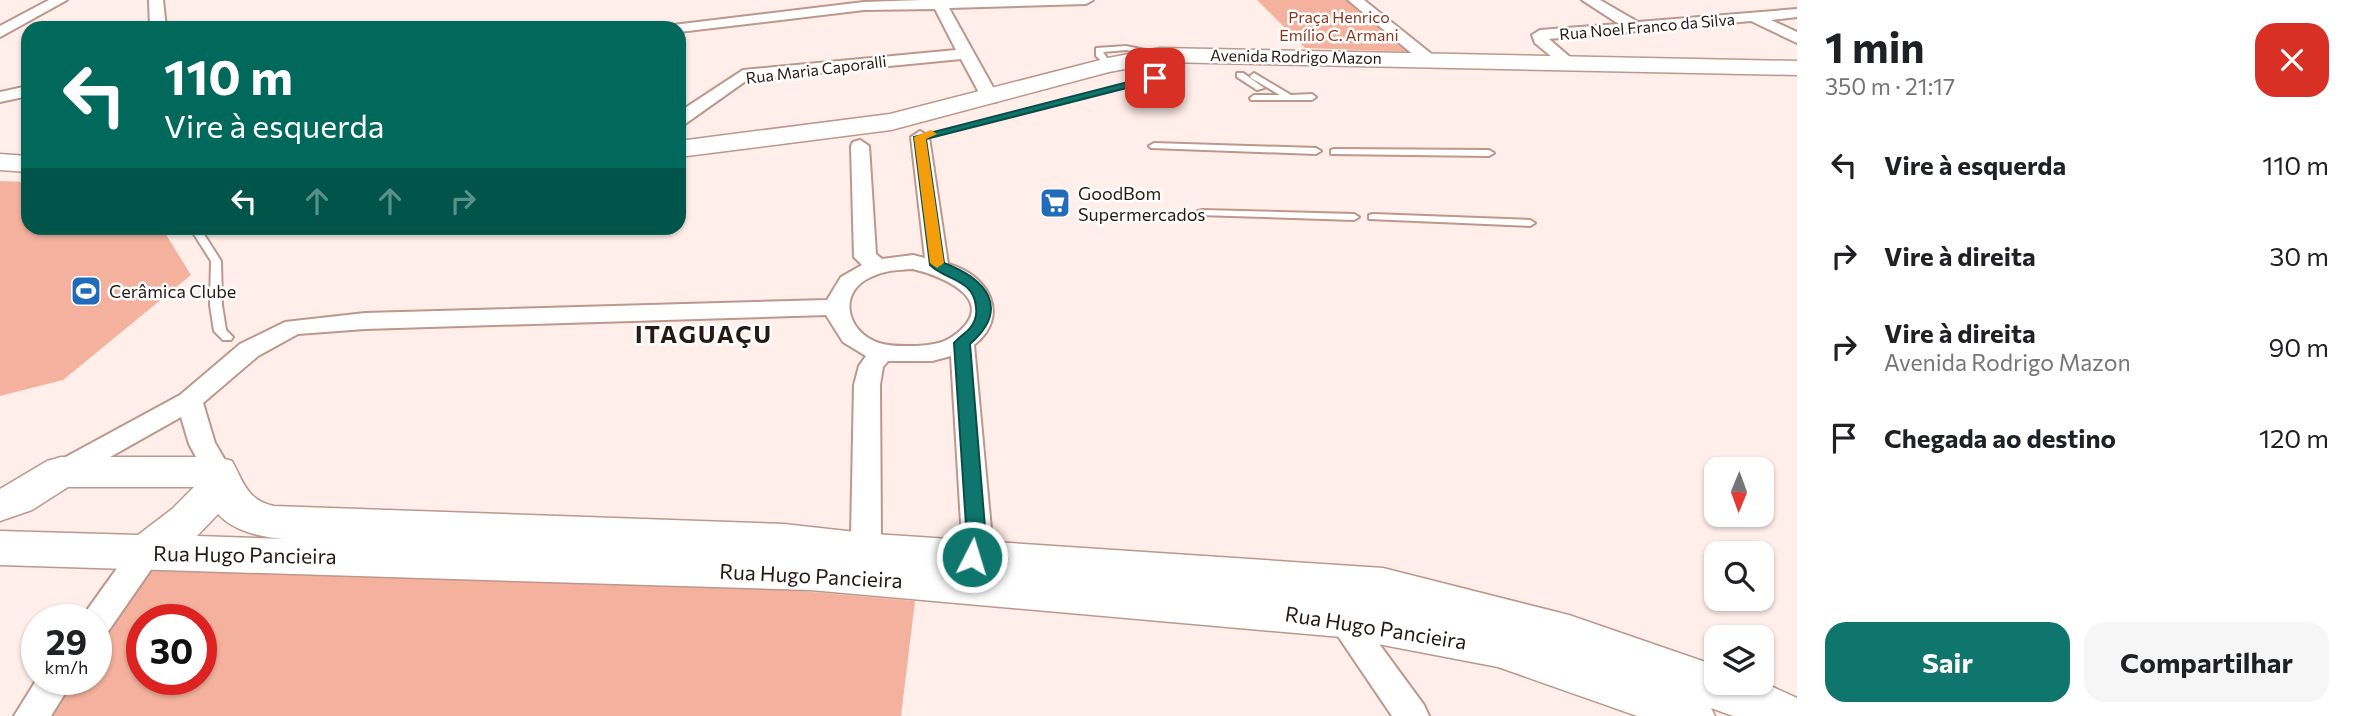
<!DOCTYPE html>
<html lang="pt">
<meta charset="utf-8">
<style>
body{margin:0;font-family:Commissioner,sans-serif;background:#f6f6f6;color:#202124;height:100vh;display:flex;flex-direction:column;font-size:26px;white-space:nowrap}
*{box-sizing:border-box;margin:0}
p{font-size:23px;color:#757577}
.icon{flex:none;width:38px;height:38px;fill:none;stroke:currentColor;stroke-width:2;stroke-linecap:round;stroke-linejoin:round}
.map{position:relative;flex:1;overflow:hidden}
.details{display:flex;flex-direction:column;background:#fff;width:560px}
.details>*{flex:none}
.guide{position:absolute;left:21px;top:21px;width:665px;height:214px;border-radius:21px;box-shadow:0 2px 5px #0004;background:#00695c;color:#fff;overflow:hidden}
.needle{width:46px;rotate:181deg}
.tools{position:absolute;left:1704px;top:457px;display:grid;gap:14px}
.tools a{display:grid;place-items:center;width:70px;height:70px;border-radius:14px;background:#fff;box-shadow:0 2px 5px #0004;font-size:35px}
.speed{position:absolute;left:21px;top:604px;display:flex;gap:14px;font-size:35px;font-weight:700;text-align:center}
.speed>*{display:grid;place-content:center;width:91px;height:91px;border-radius:50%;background:#fff;box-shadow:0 2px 5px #0004;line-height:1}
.speed small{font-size:18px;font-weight:400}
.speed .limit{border:10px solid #d22;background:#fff;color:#111}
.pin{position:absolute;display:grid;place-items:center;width:60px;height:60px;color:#fff;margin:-30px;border-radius:14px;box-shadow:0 4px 10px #0006}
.me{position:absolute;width:77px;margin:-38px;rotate:5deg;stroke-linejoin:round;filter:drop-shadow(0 0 5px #0008)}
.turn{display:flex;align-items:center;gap:24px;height:147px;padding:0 28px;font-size:32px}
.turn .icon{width:91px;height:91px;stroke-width:2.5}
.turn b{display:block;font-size:49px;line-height:60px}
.lanes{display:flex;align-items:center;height:66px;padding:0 28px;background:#0003;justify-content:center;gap:35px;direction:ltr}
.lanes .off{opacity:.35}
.round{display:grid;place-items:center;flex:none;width:74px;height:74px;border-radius:21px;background:#f6f6f6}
.headline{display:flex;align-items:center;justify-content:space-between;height:119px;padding:0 28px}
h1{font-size:42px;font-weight:700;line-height:52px}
.cta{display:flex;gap:14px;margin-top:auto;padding:14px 28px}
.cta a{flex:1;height:80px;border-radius:21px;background:#0f766e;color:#fff;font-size:28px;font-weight:700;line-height:80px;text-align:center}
.cta a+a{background:#f6f6f6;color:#202124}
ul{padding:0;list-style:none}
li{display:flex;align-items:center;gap:21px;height:91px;padding:0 28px}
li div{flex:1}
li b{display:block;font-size:26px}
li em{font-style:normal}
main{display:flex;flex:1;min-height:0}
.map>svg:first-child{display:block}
</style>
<main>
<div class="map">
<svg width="1797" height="716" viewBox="0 0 1797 716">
<rect width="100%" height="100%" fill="#ffeee9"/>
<g fill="#f4b29e" fill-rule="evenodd">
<path d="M 1257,0 L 1349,0 L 1415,52 L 1305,48 Z"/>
<path d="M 0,181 L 28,182 L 28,228 L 162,228 L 191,275 L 63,380 L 0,396 Z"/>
<path d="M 150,561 L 722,584 L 915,601 L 901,716 L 47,716 L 72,679 L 96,679 L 96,642 ZM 142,620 L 201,620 L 201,679 L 142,679 Z"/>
</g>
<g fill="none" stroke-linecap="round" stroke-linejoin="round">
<g stroke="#bd978b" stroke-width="4">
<g id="lane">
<path d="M 1126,46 L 1160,53 L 1164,55 L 1160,57 L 1126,50 L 1103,52 L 1112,65 L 1108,67 L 1096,56 L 1096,48 Z"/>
<path d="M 1237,73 L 1243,73 L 1264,88 L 1257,90 L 1237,77 Z"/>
<path d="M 1254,73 L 1291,95 L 1312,94 L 1316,97 L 1312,100 L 1251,100 L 1250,98 L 1254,95 L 1280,95 L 1251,78 L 1250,76 Z"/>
<path d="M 1154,143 L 1316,148 L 1321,151 L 1316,154 L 1151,148 L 1149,146 Z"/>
<path d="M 1334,149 L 1489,150 L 1494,153 L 1489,156 L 1331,154 L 1331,150 Z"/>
<path d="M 1202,210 L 1354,214 L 1359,217 L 1354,220 L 1198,215 L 1198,211 Z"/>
<path d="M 1373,214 L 1530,220 L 1535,223 L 1530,226 L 1369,219 L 1369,215 Z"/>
<path d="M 190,228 L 200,228 L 221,261 L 222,305 L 226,330 L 233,337 L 231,340 L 223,340 L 214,331 L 210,305 L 211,261 Z"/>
</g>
</g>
<g stroke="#bd978b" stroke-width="4">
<g id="street">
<path d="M 49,0 L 67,0 L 0,37 L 0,26 Z"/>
<path d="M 149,0 L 163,0 L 166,28 L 150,28 Z"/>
<path d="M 923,0 L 1093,0 L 1086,4 L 949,8 L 999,98 L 996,102 L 984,102 L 961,59 L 747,80 L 685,124 L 679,125 L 679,112 L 743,70 L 956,50 L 935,9 L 864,10 L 679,32 L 679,28 L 670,28 L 673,25 L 864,2 Z"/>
<path d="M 1348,0 L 1364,0 L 1434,56 L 1436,59 L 1434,62 L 1422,62 Z"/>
<path d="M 1582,0 L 1600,0 L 1638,22 L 1797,9 L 1797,17 L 1771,20 L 1797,32 L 1797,43 L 1751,21 L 1549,39 L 1578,64 L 1570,69 L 1564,67 L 1535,43 L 1532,35 L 1540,30 L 1619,24 Z"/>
<path d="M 28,86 L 28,96 L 0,102 L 0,92 Z"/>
<path d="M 920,131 L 929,137 L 948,264 C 987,274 1012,315 974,345 L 992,540 L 983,566 L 972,569 L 961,566 L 957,557 L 962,540 L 951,356 L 932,361 L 888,361 L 883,367 L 880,385 L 881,535 L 889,551 L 885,560 L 874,563 L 863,560 L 851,536 L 854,385 L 859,366 L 866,356 L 843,342 L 826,315 L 365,329 L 298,334 L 258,356 L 203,403 L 215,443 L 232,472 L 228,479 L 218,482 L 208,479 L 189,444 L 181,417 L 71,479 L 61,482 L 51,479 L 47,472 L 51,465 L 180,395 L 240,344 L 285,322 L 365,313 L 827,300 L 841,277 L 862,265 L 854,257 L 851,146 L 853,142 L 860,140 L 869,146 L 876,254 L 882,259 L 913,255 L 925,258 L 911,137 ZM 913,269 C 946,277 1002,302 952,337 C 942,344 929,345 917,346 C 905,346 891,347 879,343 C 846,332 837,292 871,277 C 885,270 898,270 913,269 Z"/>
<path d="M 146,540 L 157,543 L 161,552 L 157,561 L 107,633 L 96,637 L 96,620 L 82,620 L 85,613 L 135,543 Z"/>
<path d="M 1341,603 L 1352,607 L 1424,705 L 1429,716 L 1392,716 L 1325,617 L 1330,607 Z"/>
<path d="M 37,679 L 74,679 L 51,716 L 14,716 Z"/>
</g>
</g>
<g stroke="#bd978b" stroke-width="3">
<g id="secondary">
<path d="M 1160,48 L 1797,61 L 1797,75 L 1163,62 L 1109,72 L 891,130 L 679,157 L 679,141 L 890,114 L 1108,58 Z"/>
<path d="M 0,154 L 28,156 L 28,172 L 0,170 Z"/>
<path d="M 61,457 L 218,457 L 232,461 C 244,483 247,500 274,506 L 784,524 L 874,534 L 1383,568 L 1569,615 L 1717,666 L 1717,682 L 1762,682 L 1797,698 L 1797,716 L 1733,716 L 1711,708 L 1715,716 L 1637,716 L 1498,667 L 1341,637 L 810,590 L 0,565 L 0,531 L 138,535 L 172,509 L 194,487 L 68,487 L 32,510 L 0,521 L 0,489 L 47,461 ZM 218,514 C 234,532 264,538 287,539 L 197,536 Z"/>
</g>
</g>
<use href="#lane" fill="#fff" fill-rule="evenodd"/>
<use href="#street" fill="#fff" fill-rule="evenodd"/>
<use href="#secondary" fill="#fff" fill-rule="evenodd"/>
</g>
<path fill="#0f766e" stroke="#0a4d48" stroke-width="2" d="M 1155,75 L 1160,78 L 1158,80 L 926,139 L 944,263 C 986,279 1011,308 970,344 L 986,540 L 979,563 L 972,565 L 965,563 L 963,557 L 967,540 L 954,343 C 959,337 966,333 970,328 C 975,322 977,314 976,307 C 974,279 945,280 930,265 L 914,137 Z"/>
<path fill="#f59e0b" d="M 931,130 L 937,134 L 926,139 L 944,263 L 937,268 L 930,263 L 914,137 Z"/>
<defs>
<g id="supermarket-square" transform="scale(1.575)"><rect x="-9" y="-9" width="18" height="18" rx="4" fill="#216bbb" stroke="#fff"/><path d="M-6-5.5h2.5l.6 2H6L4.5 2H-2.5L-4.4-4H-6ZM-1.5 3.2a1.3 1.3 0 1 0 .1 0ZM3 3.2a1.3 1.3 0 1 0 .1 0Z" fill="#fff"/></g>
<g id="stadium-square" transform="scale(1.575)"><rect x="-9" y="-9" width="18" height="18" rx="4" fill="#216bbb" stroke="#fff"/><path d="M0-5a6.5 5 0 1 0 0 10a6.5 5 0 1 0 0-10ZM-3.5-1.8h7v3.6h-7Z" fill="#fff"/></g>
</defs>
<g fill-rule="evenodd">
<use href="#supermarket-square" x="1055" y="203"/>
<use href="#stadium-square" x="86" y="291"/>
</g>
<g text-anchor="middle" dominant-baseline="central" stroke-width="5" stroke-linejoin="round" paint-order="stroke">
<g font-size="16" fill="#8e3519" stroke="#fff">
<text x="1339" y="16">Praça Henrico<tspan x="1339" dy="18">Emílio C. Armani</tspan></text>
</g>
<g font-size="16" fill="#271914" stroke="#fff">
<text transform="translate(1647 26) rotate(-5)">Rua Noel Franco da Silva</text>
<text transform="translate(1296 56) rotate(1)">Avenida Rodrigo Mazon</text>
<text transform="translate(816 69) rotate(-7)">Rua Maria Caporalli</text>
</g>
<g font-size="18" fill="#271914" stroke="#fff" text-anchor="start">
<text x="1078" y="193">GoodBom<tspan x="1078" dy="21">Supermercados</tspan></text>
<text x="109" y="291">Cerâmica Clube</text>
</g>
<g font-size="21" fill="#271914" stroke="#fff">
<text transform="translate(245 554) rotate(1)">Rua Hugo Pancieira</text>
<text transform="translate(811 575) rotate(3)">Rua Hugo Pancieira</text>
<text transform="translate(1376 627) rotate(9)">Rua Hugo Pancieira</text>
</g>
<g font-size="24" font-weight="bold" letter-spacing="2" fill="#271914" stroke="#fff">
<text x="704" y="333">ITAGUAÇU</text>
</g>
</g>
</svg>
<div class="tools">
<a><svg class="needle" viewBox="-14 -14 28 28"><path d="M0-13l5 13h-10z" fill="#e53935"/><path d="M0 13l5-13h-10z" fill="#757577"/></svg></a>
<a><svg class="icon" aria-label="search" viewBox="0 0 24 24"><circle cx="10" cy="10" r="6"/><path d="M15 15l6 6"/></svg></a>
<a><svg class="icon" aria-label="layers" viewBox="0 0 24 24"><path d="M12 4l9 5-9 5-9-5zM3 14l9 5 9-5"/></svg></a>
</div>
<div class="speed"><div>29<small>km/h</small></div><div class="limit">30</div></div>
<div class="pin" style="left:1155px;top:78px;background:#d93025"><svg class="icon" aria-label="arrive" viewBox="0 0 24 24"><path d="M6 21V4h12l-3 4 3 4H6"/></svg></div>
<svg class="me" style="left:972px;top:557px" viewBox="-20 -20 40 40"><circle r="17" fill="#0f766e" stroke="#fff" stroke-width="3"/><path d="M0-11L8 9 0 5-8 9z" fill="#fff"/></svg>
<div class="guide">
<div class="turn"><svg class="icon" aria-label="left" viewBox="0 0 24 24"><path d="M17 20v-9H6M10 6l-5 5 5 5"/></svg><div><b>110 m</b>Vire à esquerda</div></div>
<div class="lanes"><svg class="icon" aria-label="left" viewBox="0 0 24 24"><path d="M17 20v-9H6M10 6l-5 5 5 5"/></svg><svg class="icon off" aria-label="ahead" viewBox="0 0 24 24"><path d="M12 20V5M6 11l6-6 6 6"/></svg><svg class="icon off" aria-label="ahead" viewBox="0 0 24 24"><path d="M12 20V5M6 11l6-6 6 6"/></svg><svg class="icon off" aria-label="right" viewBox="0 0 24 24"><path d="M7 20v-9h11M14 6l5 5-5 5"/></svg></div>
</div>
</div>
<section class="details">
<div class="headline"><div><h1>1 min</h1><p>350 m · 21:17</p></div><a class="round" style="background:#d93025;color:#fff"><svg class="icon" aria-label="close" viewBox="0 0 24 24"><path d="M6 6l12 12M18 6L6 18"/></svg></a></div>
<ul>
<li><svg class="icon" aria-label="left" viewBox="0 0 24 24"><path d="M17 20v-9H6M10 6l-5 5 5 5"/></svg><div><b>Vire à esquerda</b></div><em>110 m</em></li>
<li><svg class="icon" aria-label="right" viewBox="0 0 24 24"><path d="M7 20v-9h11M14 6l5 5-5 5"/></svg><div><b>Vire à direita</b></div><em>30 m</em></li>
<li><svg class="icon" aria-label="right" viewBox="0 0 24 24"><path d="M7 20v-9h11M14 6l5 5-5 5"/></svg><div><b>Vire à direita</b><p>Avenida Rodrigo Mazon</p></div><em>90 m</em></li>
<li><svg class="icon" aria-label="arrive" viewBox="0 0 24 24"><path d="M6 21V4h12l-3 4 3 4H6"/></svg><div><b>Chegada ao destino</b></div><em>120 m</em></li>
</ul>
<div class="cta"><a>Sair</a><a>Compartilhar</a></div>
</section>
</main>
